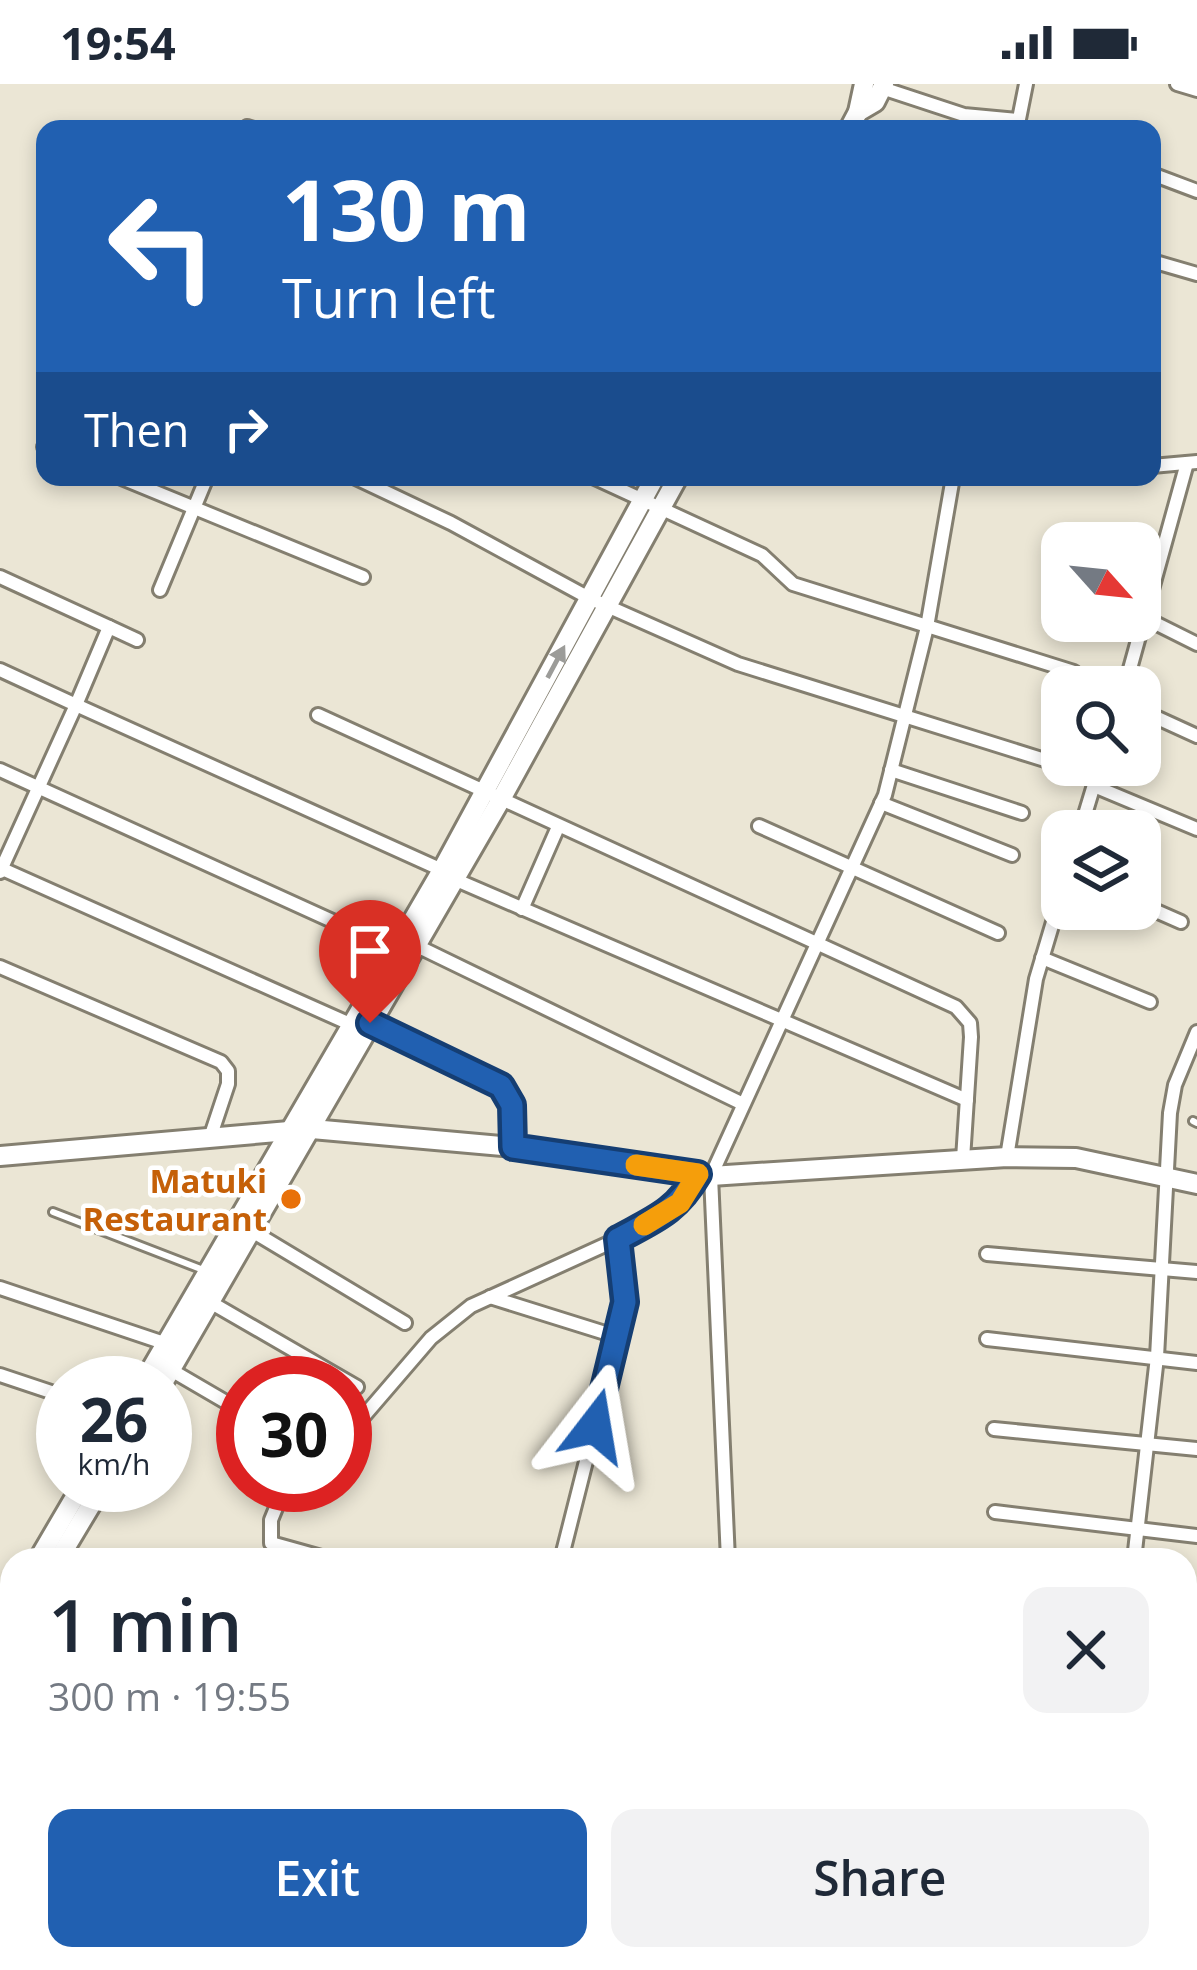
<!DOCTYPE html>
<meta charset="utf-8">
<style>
body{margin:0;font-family:"Open Sans",sans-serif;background:#f2f2f3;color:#1f2937;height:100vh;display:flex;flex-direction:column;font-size:45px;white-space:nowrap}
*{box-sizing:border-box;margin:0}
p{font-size:39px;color:#747a83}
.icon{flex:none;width:66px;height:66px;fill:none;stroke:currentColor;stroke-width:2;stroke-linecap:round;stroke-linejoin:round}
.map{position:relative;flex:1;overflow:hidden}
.panel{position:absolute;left:0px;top:1464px;width:1197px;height:423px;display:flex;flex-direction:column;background:#fff;border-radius:36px 36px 0 0;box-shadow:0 6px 18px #0003}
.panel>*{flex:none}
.banner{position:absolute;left:36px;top:36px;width:1125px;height:366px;border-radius:24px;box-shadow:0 6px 18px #0003;background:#2160b1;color:#fff;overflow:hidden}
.needle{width:78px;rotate:117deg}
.fabs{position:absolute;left:1041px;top:438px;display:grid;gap:24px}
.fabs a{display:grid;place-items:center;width:120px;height:120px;border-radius:24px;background:#fff;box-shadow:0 6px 18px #0003;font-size:60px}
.speed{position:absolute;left:36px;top:1272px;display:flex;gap:24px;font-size:60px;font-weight:700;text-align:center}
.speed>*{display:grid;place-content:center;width:156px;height:156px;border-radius:50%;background:#fff;box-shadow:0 6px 18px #0003;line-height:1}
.speed small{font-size:30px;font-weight:400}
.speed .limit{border:18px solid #d22;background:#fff;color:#111}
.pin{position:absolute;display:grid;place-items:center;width:102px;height:102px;color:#fff;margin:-123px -51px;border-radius:50% 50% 50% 0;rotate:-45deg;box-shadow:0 0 12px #0007}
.pin .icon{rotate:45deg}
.me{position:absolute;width:132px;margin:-66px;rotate:14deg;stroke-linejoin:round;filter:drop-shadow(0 0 9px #0008)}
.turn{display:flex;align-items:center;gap:42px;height:252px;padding:0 48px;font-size:54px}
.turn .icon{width:156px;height:156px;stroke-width:2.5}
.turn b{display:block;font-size:84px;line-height:102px}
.then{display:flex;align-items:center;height:114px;padding:0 48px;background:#0003;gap:24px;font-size:45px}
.round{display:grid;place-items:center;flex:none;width:126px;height:126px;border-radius:24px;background:#f2f2f3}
.headline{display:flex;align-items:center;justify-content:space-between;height:204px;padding:0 48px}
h1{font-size:72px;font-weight:600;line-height:90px}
.primary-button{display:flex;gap:24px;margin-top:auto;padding:24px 48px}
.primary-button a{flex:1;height:138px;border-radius:24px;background:#2160b1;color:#fff;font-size:48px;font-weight:600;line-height:138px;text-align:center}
.primary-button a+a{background:#f2f2f3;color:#1f2937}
.status{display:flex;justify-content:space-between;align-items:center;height:84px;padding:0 60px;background:#fff;direction:ltr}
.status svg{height:33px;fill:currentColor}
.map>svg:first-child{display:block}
</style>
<div class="status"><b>19:54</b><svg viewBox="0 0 49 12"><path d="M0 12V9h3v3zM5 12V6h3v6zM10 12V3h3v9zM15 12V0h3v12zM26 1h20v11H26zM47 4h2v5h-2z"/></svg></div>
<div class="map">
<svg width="1197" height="1886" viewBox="0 0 1197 1886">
<rect width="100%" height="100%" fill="#ebe6d5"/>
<path fill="#cdcadb" d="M 119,1401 L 147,1401 L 121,1425 L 109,1418 Z"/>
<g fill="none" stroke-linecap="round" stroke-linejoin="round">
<g stroke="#847f70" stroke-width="12">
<g id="lane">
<path d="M 1193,1037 L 1197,1039"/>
<path d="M 53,1128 L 206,1187"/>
</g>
</g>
<g stroke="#847f70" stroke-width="18">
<g id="street">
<path d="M 1177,0 L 1197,6"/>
<path d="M 882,4 L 964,31 L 1018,36"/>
<path d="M 247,43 L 254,45"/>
<path d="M 1017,45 L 1026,0"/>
<path d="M 1152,90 L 1197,107"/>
<path d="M 1152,177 L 1197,190"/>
<path d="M 44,363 L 45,364"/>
<path d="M 1152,382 L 1197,378"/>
<path d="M 119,393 L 363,493"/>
<path d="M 354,393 L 451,439 L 589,514 L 738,580 L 1048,677"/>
<path d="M 593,393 L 762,471 L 793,500 L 1074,588"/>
<path d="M 0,493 L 109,543"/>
<path d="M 160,506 L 207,393"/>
<path d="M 1145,534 L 1197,560"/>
<path d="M 0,586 L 76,621 L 109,543 L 137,556"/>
<path d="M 1125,603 L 1187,379"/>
<path d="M 1140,626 L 1197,652"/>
<path d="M 318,631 L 956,923 L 970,939 L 971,953 L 963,1075"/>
<path d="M 0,686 L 394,865"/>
<path d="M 891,686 L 1022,729"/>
<path d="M 1094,702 L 1197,745"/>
<path d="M 881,719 L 1012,771"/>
<path d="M 759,742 L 998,849"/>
<path d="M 1080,747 L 1100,681"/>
<path d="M 0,784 L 350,940"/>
<path d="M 0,788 L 76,621 L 442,786"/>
<path d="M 454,795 L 967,1016"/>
<path d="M 1140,820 L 1181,838"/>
<path d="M 522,825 L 558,743"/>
<path d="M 415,861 L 743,1020"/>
<path d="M 1042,874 L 1150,918"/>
<path d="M 0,883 L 221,978 L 228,987 L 228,1000 L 210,1054"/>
<path d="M 370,939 L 501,1002 L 512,1021 L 513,1063"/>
<path d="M 1007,1073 L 1036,895 L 1062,808"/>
<path d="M 252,1147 L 405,1239"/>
<path d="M 987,1170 L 1197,1188"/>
<path d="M 0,1204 L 167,1260"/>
<path d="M 490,1213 L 618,1253"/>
<path d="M 210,1218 L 357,1303"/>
<path d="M 987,1255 L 1197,1279"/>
<path d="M 171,1286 L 243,1328"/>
<path d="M 0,1291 L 63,1312"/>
<path d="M 994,1345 L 1197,1365"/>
<path d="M 345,1354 L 431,1254 L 471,1222 L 618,1155 L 669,1128 L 680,1119 L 697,1090"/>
<path d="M 304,1401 L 299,1407 L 282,1409 L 271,1436 L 271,1459 L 332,1476"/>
<path d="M 995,1428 L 1197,1452"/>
<path d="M 561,1476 L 620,1243 L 625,1197 L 618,1155"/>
<path d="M 728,1476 L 711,1092 L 885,711 L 927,543 L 953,393"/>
<path d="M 1134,1476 L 1157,1273 L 1170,1029 L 1175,1001 L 1197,948"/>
<path d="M 1185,1584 L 1197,1560"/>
<path d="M 0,1641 L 12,1644"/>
<path d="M 1195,1692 L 1197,1692"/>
<path d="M 0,1739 L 12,1742"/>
<path d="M 1185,1787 L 1197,1789"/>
<path d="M 0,1820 L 12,1803"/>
<path d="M 363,1875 L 408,1886"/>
<path d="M 656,1875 L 676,1886"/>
<path d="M 812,1875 L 832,1886"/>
<path d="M 966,1875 L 985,1886"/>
<path d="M 1149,1875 L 1197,1884"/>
<path d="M 173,1886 L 190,1875"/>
<path d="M 230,1886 L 233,1875"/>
<path d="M 270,1886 L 273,1875"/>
<path d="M 311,1886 L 314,1875"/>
<path d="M 351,1886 L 354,1875"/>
<path d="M 1027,1886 L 1040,1875"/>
</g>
</g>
<g stroke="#847f70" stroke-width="24">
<g id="secondary">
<path d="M 858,28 L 875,18 L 884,0"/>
<path d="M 849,45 L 858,28 L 864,0"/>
<path d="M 0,1072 L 312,1045 L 513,1063 L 711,1092 L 1007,1073 L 1076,1074 L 1197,1100"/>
<path d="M 143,1299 L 442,786 L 655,393"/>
<path d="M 163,1299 L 500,717 L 678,393"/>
<path d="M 38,1476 L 82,1401"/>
<path d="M 58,1476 L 103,1401"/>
<path d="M 0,1543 L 12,1522"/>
<path d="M 0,1576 L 12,1555"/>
</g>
</g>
<use href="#lane" stroke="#fff" stroke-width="6"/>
<use href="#street" stroke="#fff" stroke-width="12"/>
<use href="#secondary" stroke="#fff" stroke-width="18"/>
</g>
<defs><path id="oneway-solid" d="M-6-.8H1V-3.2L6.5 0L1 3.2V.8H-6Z" transform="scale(3)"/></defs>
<use fill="#9c9c99" href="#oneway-solid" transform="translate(556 578) rotate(-62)"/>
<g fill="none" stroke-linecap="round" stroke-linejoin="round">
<g stroke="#153e73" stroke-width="30">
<path id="route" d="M 370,939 L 501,1002 L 512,1021 L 513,1063 L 698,1090 C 676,1128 655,1135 618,1155 L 625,1218 L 595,1342"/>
</g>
<use href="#route" stroke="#2160b1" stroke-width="21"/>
<path stroke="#f59e0b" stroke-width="21" d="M 636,1081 L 698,1090 L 680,1119 L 644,1141"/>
</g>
<circle fill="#e8710a" stroke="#fff" stroke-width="4.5" cx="291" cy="1115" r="12"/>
<g text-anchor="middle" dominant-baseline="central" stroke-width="9" stroke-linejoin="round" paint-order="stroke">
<g font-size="33" font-weight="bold" fill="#c56008" stroke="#fff" text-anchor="end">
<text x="267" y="1096">Matuki<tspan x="267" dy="38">Restaurant</tspan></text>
</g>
</g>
</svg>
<div class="fabs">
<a><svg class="needle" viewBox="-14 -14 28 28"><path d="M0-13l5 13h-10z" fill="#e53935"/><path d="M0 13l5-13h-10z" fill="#747a83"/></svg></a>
<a><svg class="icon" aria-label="search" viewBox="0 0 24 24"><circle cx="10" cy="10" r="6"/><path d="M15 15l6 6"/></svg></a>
<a><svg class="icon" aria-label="layers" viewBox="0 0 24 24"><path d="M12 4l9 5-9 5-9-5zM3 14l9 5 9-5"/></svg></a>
</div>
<div class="speed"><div>26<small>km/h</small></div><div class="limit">30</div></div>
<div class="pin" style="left:370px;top:939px;background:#d93025"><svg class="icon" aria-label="arrive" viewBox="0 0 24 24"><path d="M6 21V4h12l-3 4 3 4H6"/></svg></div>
<svg class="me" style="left:595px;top:1342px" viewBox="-20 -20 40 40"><path d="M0-17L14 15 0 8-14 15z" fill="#2160b1" stroke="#fff" stroke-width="4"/></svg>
<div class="banner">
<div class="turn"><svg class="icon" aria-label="left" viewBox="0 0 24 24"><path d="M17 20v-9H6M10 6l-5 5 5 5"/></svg><div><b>130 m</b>Turn left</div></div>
<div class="then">Then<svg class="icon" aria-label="right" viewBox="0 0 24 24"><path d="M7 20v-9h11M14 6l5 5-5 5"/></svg></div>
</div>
<section class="panel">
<div class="headline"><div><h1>1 min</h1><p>300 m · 19:55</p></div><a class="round"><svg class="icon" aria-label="close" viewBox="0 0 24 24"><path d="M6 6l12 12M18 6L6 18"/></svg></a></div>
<div class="primary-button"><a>Exit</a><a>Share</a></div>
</section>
</div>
